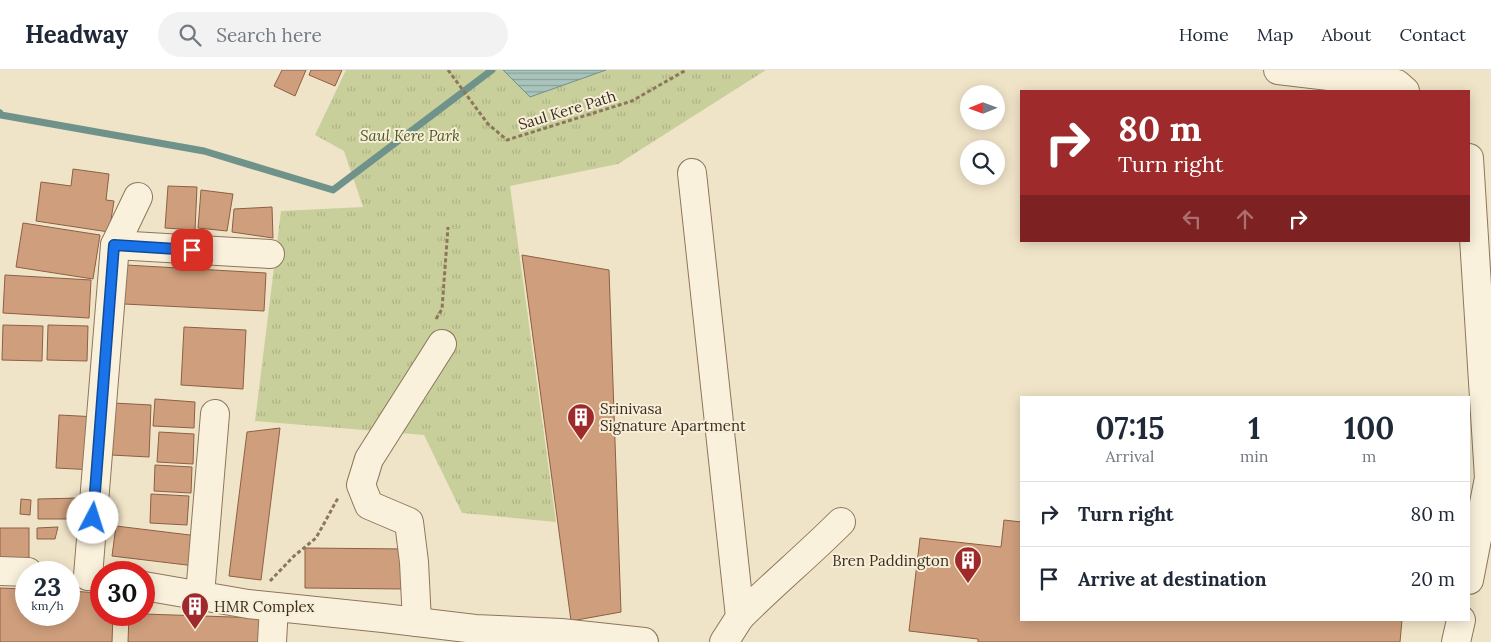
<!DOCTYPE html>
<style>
body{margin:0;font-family:Lora,serif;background:#f2f2f3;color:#1f2937;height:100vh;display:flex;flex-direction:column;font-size:19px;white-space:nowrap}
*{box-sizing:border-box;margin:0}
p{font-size:16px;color:#747a83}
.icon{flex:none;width:28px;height:28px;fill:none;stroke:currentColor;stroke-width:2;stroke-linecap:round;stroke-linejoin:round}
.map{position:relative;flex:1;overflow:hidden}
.details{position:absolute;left:1020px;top:326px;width:450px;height:225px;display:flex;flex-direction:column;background:#fff;border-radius:0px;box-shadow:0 2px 12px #0003}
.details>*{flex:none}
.guide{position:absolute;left:1020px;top:20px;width:450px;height:152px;border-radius:0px;box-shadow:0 2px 12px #0003;background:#9e2a2b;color:#fff;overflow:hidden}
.needle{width:32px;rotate:269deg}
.tools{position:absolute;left:960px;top:15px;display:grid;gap:10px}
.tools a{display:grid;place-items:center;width:45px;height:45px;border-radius:50%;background:#fff;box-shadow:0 2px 12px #0003;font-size:25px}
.speed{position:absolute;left:15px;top:491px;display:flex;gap:10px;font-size:25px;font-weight:700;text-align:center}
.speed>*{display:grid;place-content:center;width:65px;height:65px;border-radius:50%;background:#fff;box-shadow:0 2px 12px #0003;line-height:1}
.speed small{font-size:12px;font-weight:400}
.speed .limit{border:8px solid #d22;background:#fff;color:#111}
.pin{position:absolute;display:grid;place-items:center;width:42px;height:42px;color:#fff;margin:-21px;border-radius:10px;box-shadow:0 2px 8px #0006}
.me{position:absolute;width:55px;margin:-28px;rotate:5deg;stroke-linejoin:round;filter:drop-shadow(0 0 4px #0008)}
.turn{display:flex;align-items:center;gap:18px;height:105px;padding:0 15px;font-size:22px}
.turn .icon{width:65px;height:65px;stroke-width:2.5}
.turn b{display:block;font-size:35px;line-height:42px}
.lanes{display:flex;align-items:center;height:48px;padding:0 15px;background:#0003;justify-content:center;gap:25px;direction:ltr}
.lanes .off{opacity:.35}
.eta{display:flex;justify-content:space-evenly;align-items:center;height:85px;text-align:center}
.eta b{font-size:30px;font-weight:700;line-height:35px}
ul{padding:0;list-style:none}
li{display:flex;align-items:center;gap:15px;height:65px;padding:0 15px;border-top:1px solid #e0e1e3}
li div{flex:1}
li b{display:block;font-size:19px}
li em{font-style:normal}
header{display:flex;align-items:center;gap:30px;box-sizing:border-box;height:70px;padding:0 25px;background:#fff;border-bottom:1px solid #e0e1e3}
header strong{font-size:24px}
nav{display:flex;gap:28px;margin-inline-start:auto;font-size:18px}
.search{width:350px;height:45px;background:#f2f2f3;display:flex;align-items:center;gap:12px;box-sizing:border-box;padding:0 18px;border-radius:28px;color:#747a83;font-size:19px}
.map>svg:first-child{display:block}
</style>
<header>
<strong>Headway</strong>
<div class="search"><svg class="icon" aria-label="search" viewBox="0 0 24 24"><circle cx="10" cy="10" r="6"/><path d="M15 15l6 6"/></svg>Search here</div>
<nav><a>Home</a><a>Map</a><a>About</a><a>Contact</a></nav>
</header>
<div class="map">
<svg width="1491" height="572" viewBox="0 0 1491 572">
<defs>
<pattern id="grass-tufts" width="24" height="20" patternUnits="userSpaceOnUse" patternTransform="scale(1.25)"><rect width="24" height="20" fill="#c9cf9b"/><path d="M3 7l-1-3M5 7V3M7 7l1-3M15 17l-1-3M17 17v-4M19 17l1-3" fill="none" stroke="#aeb285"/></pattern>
<pattern id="water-rules" width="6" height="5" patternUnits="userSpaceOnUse" patternTransform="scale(1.25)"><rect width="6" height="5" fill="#a9c4bc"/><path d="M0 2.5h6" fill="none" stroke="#8ba098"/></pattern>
</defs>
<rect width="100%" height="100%" fill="#f0e4c8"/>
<path fill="url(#grass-tufts)" d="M 346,0 L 766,0 L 618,94 L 510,116 L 556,452 L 462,443 L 424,365 L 255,351 L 281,141 L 363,137 L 344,81 L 315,65 Z"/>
<path fill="url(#water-rules)" stroke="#6f938a" d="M 503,0 L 606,0 L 530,27 Z"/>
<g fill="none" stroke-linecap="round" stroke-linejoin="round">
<path stroke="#6f938a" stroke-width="7" d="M 0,43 L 1,45 L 204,81 L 333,120 L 492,0"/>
</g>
<g fill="#cf9f7d" stroke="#8d5f41">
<path d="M 282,0 L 306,0 L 295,26 L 274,16 Z"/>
<path d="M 311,0 L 342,0 L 335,16 L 309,5 Z"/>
<path d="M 73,99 L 109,104 L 106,130 L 114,131 L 109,162 L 36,151 L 41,112 L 71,116 Z"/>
<path d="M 168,116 L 197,117 L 195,160 L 165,158 Z"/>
<path d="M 201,120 L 233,124 L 227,161 L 198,158 Z"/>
<path d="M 272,137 L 273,168 L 232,162 L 234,139 Z"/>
<path d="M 23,153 L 100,165 L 93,209 L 16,197 Z"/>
<path d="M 522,185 L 609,200 L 621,542 L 571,551 Z"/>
<path d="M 126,195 L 266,203 L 264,241 L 124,234 Z"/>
<path d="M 5,205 L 91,210 L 89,248 L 3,243 Z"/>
<path d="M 3,255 L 43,256 L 42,291 L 2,290 Z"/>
<path d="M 48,255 L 88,256 L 87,291 L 47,290 Z"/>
<path d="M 184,257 L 246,260 L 243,319 L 181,315 Z"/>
<path d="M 155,329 L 195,332 L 194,358 L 153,356 Z"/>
<path d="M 113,333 L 151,335 L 149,387 L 111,385 Z"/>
<path d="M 59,345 L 98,347 L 95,400 L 56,398 Z"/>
<path d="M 280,358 L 261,510 L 229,506 L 247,362 Z"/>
<path d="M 159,362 L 194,364 L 193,394 L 157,392 Z"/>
<path d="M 155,395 L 192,397 L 191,423 L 154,421 Z"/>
<path d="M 151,424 L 189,426 L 187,455 L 150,453 Z"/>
<path d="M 79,428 L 72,449 L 38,449 L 38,429 Z"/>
<path d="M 21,429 L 31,430 L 30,445 L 20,444 Z"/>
<path d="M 1004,450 L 1021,452 L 1021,550 L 1402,550 L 1400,572 L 978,572 L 978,569 L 909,561 L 920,468 L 1001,477 Z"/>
<path d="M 116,456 L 198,466 L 195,496 L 112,486 Z"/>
<path d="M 58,457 L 55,469 L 37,469 L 37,458 Z"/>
<rect x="0" y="458" width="29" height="31"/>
<path d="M 305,478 L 406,479 L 405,519 L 305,518 Z"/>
<path d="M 0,518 L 26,519 L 26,545 L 69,545 L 69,521 L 101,523 L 101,545 L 113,545 L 112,572 L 0,572 Z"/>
<path d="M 144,544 L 261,548 L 260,572 L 128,572 L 129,545 Z"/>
</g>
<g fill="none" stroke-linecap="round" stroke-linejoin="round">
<g stroke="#8d765c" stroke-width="30">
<g id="minor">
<path d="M 1278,0 L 1397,14 L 1405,21"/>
<path d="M 1469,88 L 1489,408 L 1469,510"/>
<path d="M 692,103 L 740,547 L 724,572"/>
<path d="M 115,175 L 270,184"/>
<path d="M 0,501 L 28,502"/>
<path d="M 88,506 L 115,175 L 138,127"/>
<path d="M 144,516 L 248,534 L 383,548 L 475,559 L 561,563 L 644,572"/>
<path d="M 200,525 L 215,344"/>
<path d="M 740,547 C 773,514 808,485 841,452"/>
<path d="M 417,552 L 414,492 L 409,452 L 369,435 L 361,415 L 369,389 L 442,274"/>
<path d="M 272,572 L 274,537"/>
<path d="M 1456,572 L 1461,550"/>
</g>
</g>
<g stroke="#8d765c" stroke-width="3" stroke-dasharray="4 2.5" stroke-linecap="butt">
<path d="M 448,0 L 488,54 L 507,70 L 632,31 L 686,0"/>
<path d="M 436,249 L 442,239 L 448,157"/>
<path d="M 270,511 L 294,486 L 316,468 L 338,428"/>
</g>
<use href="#minor" stroke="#faf1dc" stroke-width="28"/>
</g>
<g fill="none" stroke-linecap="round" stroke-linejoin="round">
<g stroke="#114b97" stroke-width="12">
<path id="route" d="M 93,448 L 114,175 L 192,180"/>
</g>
<use href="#route" stroke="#1a73e8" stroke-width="9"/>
</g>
<defs>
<g id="building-pin" transform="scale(1.4375)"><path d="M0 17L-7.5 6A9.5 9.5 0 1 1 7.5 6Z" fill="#9e2a2b" stroke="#f7eed8"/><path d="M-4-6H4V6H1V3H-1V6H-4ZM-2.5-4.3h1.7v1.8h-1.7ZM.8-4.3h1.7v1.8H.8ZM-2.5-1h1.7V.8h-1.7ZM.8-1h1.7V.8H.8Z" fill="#fff"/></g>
</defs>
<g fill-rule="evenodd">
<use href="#building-pin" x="581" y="347"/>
<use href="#building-pin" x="968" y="490"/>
<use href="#building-pin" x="195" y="536"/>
</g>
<g text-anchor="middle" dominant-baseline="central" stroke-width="4" stroke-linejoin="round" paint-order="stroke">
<g font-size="15" fill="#3d2e20" stroke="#f7eed8">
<text transform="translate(567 40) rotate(-17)">Saul Kere Path</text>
</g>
<g font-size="15" font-style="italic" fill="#4d5a26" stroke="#f7eed8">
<text x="410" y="65">Saul Kere Park</text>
</g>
<g font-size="15" fill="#3d2e20" stroke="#f7eed8" text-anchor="start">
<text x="600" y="338">Srinivasa<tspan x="600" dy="17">Signature Apartment</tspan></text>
<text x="949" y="490" text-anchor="end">Bren Paddington</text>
<text x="214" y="536">HMR Complex</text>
</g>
</g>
</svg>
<div class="tools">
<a><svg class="needle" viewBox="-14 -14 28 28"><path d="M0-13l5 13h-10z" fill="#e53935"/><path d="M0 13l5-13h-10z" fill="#747a83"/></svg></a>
<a><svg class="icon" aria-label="search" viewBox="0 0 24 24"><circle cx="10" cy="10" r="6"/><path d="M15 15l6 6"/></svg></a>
</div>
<div class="speed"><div>23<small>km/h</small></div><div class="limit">30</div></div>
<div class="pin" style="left:192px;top:180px;background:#d93025"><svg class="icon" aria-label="arrive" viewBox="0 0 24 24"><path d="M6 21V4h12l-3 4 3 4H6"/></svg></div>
<svg class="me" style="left:93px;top:448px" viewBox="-20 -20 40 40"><circle r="19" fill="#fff"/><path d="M0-13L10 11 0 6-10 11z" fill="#1a73e8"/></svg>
<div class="guide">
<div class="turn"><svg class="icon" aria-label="right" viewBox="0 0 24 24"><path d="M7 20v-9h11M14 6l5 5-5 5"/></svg><div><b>80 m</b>Turn right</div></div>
<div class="lanes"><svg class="icon off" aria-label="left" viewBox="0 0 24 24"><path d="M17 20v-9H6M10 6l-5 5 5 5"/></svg><svg class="icon off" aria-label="ahead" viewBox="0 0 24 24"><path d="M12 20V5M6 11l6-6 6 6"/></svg><svg class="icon" aria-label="right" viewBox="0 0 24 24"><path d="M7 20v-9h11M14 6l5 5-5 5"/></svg></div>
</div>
<section class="details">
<div class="eta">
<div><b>07:15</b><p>Arrival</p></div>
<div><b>1</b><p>min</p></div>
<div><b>100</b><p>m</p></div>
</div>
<ul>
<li><svg class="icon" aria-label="right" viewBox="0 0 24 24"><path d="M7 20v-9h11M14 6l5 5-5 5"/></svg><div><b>Turn right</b></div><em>80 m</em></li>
<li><svg class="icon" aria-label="arrive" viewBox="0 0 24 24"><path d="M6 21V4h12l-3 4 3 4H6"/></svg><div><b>Arrive at destination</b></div><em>20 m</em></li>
</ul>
</section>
</div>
